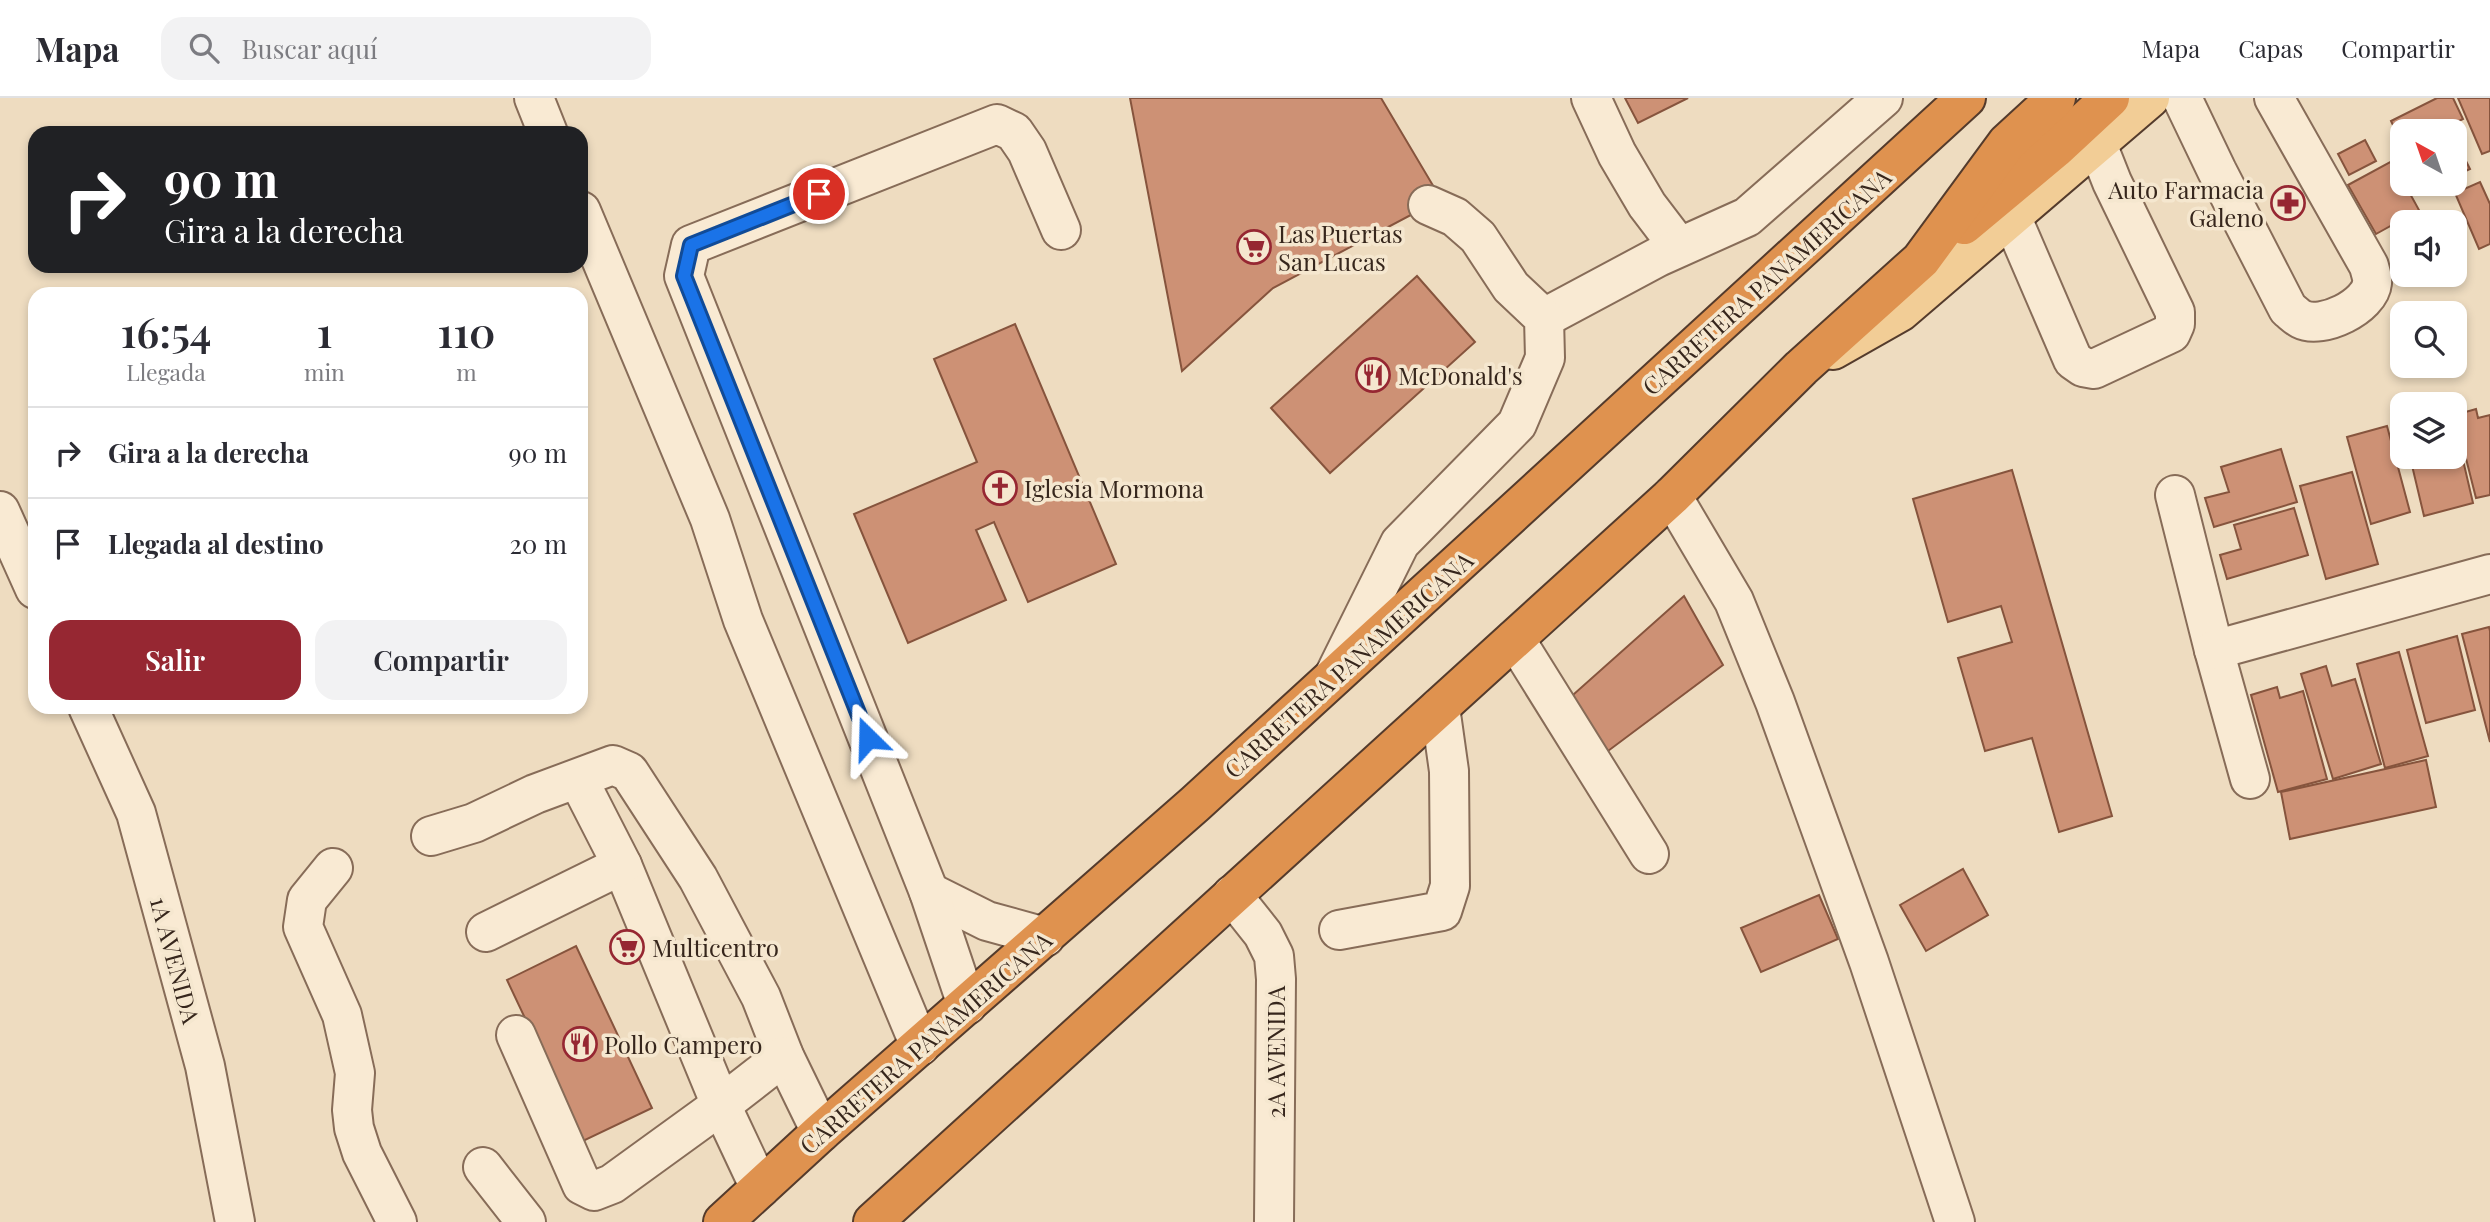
<!DOCTYPE html>
<html lang="es">
<meta charset="utf-8">
<style>
body{margin:0;font-family:"Playfair Display",serif;background:#f2f2f3;color:#2b2b33;height:100vh;display:flex;flex-direction:column;font-size:26px;white-space:nowrap}
*{box-sizing:border-box;margin:0}
p{font-size:23px;color:#7c7c81}
.icon{flex:none;width:38px;height:38px;fill:none;stroke:currentColor;stroke-width:2;stroke-linecap:round;stroke-linejoin:round}
.map{position:relative;flex:1;overflow:hidden}
.panel{position:absolute;left:28px;top:189px;width:560px;height:427px;display:flex;flex-direction:column;background:#fff;border-radius:21px;box-shadow:0 4px 10px #0003}
.panel>*{flex:none}
.hud{position:absolute;left:28px;top:28px;width:560px;height:147px;border-radius:21px;box-shadow:0 4px 10px #0003;background:#202124;color:#fff;overflow:hidden}
.needle{width:46px;rotate:320deg}
.fabs{position:absolute;left:2390px;top:21px;display:grid;gap:14px}
.fabs a{display:grid;place-items:center;width:77px;height:77px;border-radius:14px;background:#fff;box-shadow:0 4px 10px #0003;font-size:35px}
.pin{position:absolute;display:grid;place-items:center;width:60px;height:60px;color:#fff;margin:-30px;border:4px solid #fff;border-radius:50%;box-shadow:0 2px 7px #0007}
.me{position:absolute;width:77px;margin:-38px;rotate:338deg;stroke-linejoin:round;filter:drop-shadow(0 0 5px #0008)}
.turn{display:flex;align-items:center;gap:24px;height:147px;padding:0 21px;font-size:32px}
.turn .icon{width:91px;height:91px;stroke-width:2.5}
.turn b{display:block;font-size:49px;line-height:60px}
.eta{display:flex;justify-content:space-evenly;align-items:center;height:119px;text-align:center}
.eta b{font-size:42px;font-weight:600;line-height:49px}
.cta{display:flex;gap:14px;margin-top:auto;padding:14px 21px}
.cta a{flex:1;height:80px;border-radius:21px;background:#962732;color:#fff;font-size:28px;font-weight:600;line-height:80px;text-align:center}
.cta a+a{background:#f2f2f3;color:#2b2b33}
ul{padding:0;list-style:none}
li{display:flex;align-items:center;gap:21px;height:91px;padding:0 21px;border-top:2px solid #e1e1e2}
li div{flex:1}
li b{display:block;font-size:26px}
li em{font-style:normal}
header{display:flex;align-items:center;gap:42px;box-sizing:border-box;height:98px;padding:0 35px;background:#fff;border-bottom:2px solid #e1e1e2}
header strong{font-size:33px}
nav{display:flex;gap:38px;margin-inline-start:auto;font-size:24px}
.search{width:490px;height:63px;background:#f2f2f3;display:flex;align-items:center;gap:18px;box-sizing:border-box;padding:0 24px;border-radius:21px;color:#7c7c81;font-size:26px}
.map>svg:first-child{display:block}
</style>
<header>
<strong>Mapa</strong>
<div class="search"><svg class="icon" aria-label="search" viewBox="0 0 24 24"><circle cx="10" cy="10" r="6"/><path d="M15 15l6 6"/></svg>Buscar aquí</div>
<nav><a>Mapa</a><a>Capas</a><a>Compartir</a></nav>
</header>
<div class="map">
<svg width="2490" height="1124" viewBox="0 0 2490 1124">
<rect width="100%" height="100%" fill="#eedcc0"/>
<g fill="#cd9175" stroke="#86543d" stroke-width="2">
<path d="M 1130,0 L 1381,0 L 1441,101 L 1273,190 L 1182,273 Z"/>
<path d="M 1625,0 L 1688,0 L 1638,25 Z"/>
<path d="M 2437,0 L 2453,0 L 2463,21 L 2449,28 L 2451,33 L 2403,33 L 2403,48 L 2391,23 Z"/>
<path d="M 2458,0 L 2490,0 L 2490,53 L 2482,56 Z"/>
<path d="M 2455,41 L 2470,71 L 2455,78 Z"/>
<path d="M 2365,42 L 2376,63 L 2349,77 L 2338,56 Z"/>
<path d="M 2392,63 L 2419,112 L 2376,136 L 2348,87 Z"/>
<path d="M 2480,84 L 2490,106 L 2490,146 L 2479,151 L 2455,95 Z"/>
<path d="M 2421,86 L 2440,86 L 2424,93 Z"/>
<path d="M 1417,178 L 1475,244 L 1330,375 L 1271,310 Z"/>
<path d="M 1015,226 L 1116,466 L 1028,504 L 994,424 L 976,432 L 1006,502 L 908,545 L 854,416 L 977,364 L 934,261 Z"/>
<path d="M 2476,311 L 2478,320 L 2490,317 L 2490,397 L 2476,400 L 2455,317 Z"/>
<path d="M 2387,328 L 2410,414 L 2371,426 L 2347,339 Z"/>
<path d="M 2455,345 L 2459,345 L 2473,405 L 2424,418 L 2410,359 L 2455,359 Z"/>
<path d="M 2281,351 L 2297,404 L 2214,429 L 2205,400 L 2229,394 L 2221,369 Z"/>
<path d="M 2012,372 L 2112,718 L 2059,734 L 2032,640 L 1985,653 L 1958,560 L 2012,544 L 2001,508 L 1948,524 L 1913,401 Z"/>
<path d="M 2352,374 L 2378,466 L 2326,481 L 2300,388 Z"/>
<path d="M 2294,410 L 2308,457 L 2227,481 L 2220,457 L 2241,451 L 2234,427 Z"/>
<path d="M 1684,498 L 1723,567 L 1608,653 L 1565,604 Z"/>
<path d="M 2489,529 L 2490,533 L 2490,644 L 2462,536 Z"/>
<path d="M 2457,538 L 2475,612 L 2426,625 L 2407,552 Z"/>
<path d="M 2399,554 L 2428,658 L 2385,670 L 2357,566 Z"/>
<path d="M 2326,568 L 2332,588 L 2355,581 L 2381,666 L 2333,681 L 2301,576 Z"/>
<path d="M 2277,589 L 2280,600 L 2303,593 L 2327,681 L 2278,694 L 2251,597 Z"/>
<path d="M 2426,662 L 2436,709 L 2290,741 L 2281,694 Z"/>
<path d="M 1963,771 L 1988,817 L 1926,853 L 1900,807 Z"/>
<path d="M 1819,797 L 1838,841 L 1761,874 L 1741,830 Z"/>
<path d="M 576,848 L 652,1010 L 583,1043 L 507,882 Z"/>
</g>
<g fill="none" stroke-linecap="round" stroke-linejoin="round">
<g stroke="#876c58" stroke-width="42">
<g id="minor">
<path d="M 534,0 L 548,35"/>
<path d="M 1591,0 L 1617,56 L 1647,107 L 1679,149"/>
<path d="M 2182,0 L 2217,73 L 2288,211 C 2292,214 2297,219 2301,221 C 2322,232 2370,208 2372,185 C 2373,180 2370,173 2369,168 L 2274,0"/>
<path d="M 581,113 L 710,421 L 743,522 L 920,948"/>
<path d="M 2011,118 L 2073,262 L 2083,269 L 2094,271 L 2171,235 L 2175,226 L 2175,214 L 2112,84 L 2097,46"/>
<path d="M 1544,220 L 1658,159 L 1747,119 L 1883,0"/>
<path d="M 2175,397 L 2214,552 L 2250,681"/>
<path d="M 1672,398 L 1734,503 L 1775,604 L 1869,864 L 1955,1124"/>
<path d="M 0,413 L 35,491"/>
<path d="M 1515,541 L 1649,756"/>
<path d="M 2214,552 L 2490,476"/>
<path d="M 1334,578 L 1400,445 L 1517,326 L 1545,260 L 1544,220 L 1511,189 L 1478,139 L 1455,119 L 1428,107"/>
<path d="M 88,609 L 136,715 L 205,968 L 235,1124"/>
<path d="M 578,681 L 622,767 L 721,1007 L 760,1090"/>
<path d="M 431,738 L 474,725 L 535,696 L 613,667 L 629,674 L 698,780 L 761,899 L 784,958 L 821,1034"/>
<path d="M 333,770 L 307,802 L 303,829 L 342,917 L 355,975 L 352,1012 L 354,1030 L 362,1055 L 397,1124"/>
<path d="M 929,794 L 987,823 L 1045,839"/>
<path d="M 1232,797 L 1263,836 L 1274,858 L 1276,881 L 1274,1124"/>
<path d="M 1339,832 L 1442,813 L 1450,788 L 1449,673 L 1440,609"/>
<path d="M 486,834 L 622,767"/>
<path d="M 967,907 L 929,794 L 684,178 L 691,147 L 997,26 L 1014,34 L 1027,53 L 1061,132"/>
<path d="M 516,937 L 582,1087 L 594,1093 L 612,1086 L 721,1007 L 784,958"/>
<path d="M 483,1069 L 526,1124"/>
</g>
</g>
<g stroke="#543b2c" stroke-width="42">
<path id="major" d="M 1833,252 L 1900,214 L 2150,0"/>
</g>
<g stroke="#543b2c" stroke-width="42">
<g id="highway">
<path d="M 1964,127 L 2055,51 L 2110,0"/>
<path d="M 723,1124 L 821,1034 L 1195,706 L 1966,0"/>
<path d="M 873,1124 L 1672,398 L 1801,270 L 1921,162 L 2007,45 L 2056,0"/>
</g>
</g>
<use href="#minor" stroke="#f9ead3" stroke-width="38"/>
<use href="#major" stroke="#f2cd96" stroke-width="38"/>
<use href="#highway" stroke="#df924f" stroke-width="38"/>
</g>
<g fill="none" stroke-linecap="round" stroke-linejoin="round">
<g stroke="#114b97" stroke-width="18">
<path id="route" d="M 819,96 L 691,147 L 684,178 L 868,640"/>
</g>
<use href="#route" stroke="#1a73e8" stroke-width="12"/>
</g>
<defs>
<g id="pharmacy-ring" transform="scale(1.75)"><circle r="9.5" fill="#f5e7cf" stroke="#962732" stroke-width="1.5"/><path d="M-2-6h4v4h4v4h-4v4h-4v-4h-4v-4h4Z" fill="#962732"/></g>
<g id="supermarket-ring" transform="scale(1.75)"><circle r="9.5" fill="#f5e7cf" stroke="#962732" stroke-width="1.5"/><path d="M-6-5.5h2.5l.6 2H6L4.5 2H-2.5L-4.4-4H-6ZM-1.5 3.2a1.3 1.3 0 1 0 .1 0ZM3 3.2a1.3 1.3 0 1 0 .1 0Z" fill="#962732"/></g>
<g id="restaurant-ring" transform="scale(1.75)"><circle r="9.5" fill="#f5e7cf" stroke="#962732" stroke-width="1.5"/><path d="M-5-6h1v4h1v-4h1v4h1v-4h1v5L-1.5 .5V6h-2V.5L-5-1ZM5-6V6H3V1.5H1.5Q1.5-4 5-6Z" fill="#962732"/></g>
<g id="church-ring" transform="scale(1.75)"><circle r="9.5" fill="#f5e7cf" stroke="#962732" stroke-width="1.5"/><path d="M-1.2-6h2.4v3.5h3.3v2.4h-3.3V6h-2.4V-.1h-3.3v-2.4h3.3Z" fill="#962732"/></g>
</defs>
<g fill-rule="evenodd">
<use href="#pharmacy-ring" x="2288" y="105"/>
<use href="#supermarket-ring" x="1254" y="149"/>
<use href="#restaurant-ring" x="1373" y="277"/>
<use href="#church-ring" x="1000" y="390"/>
<use href="#supermarket-ring" x="627" y="849"/>
<use href="#restaurant-ring" x="580" y="946"/>
</g>
<g text-anchor="middle" dominant-baseline="central" stroke-width="7" stroke-linejoin="round" paint-order="stroke">
<g font-size="24" fill="#36261c" stroke="#f5e7cf" text-anchor="start">
<text x="2264" y="91" text-anchor="end">Auto Farmacia<tspan x="2264" dy="28">Galeno</tspan></text>
<text x="1278" y="135">Las Puertas<tspan x="1278" dy="28">San Lucas</tspan></text>
<text x="1398" y="277">McDonald's</text>
<text x="1024" y="390">Iglesia Mormona</text>
<text x="652" y="849">Multicentro</text>
<text x="604" y="946">Pollo Campero</text>
</g>
<g font-size="24" fill="#36261c" stroke="#f5e7cf">
<text transform="translate(1766 183) rotate(-42)">CARRETERA PANAMERICANA</text>
<text transform="translate(1348 566) rotate(-42)">CARRETERA PANAMERICANA</text>
<text transform="translate(176 862) rotate(75)">1A AVENIDA</text>
<text transform="translate(925 944) rotate(-41)">CARRETERA PANAMERICANA</text>
<text transform="translate(1275 954) rotate(-90)">2A AVENIDA</text>
</g>
</g>
</svg>
<div class="fabs">
<a><svg class="needle" viewBox="-14 -14 28 28"><path d="M0-13l5 13h-10z" fill="#e53935"/><path d="M0 13l5-13h-10z" fill="#7c7c81"/></svg></a>
<a><svg class="icon" aria-label="sound" viewBox="0 0 24 24"><path d="M4 9h4l5-4v14l-5-4H4zM17 9q2 3 0 6"/></svg></a>
<a><svg class="icon" aria-label="search" viewBox="0 0 24 24"><circle cx="10" cy="10" r="6"/><path d="M15 15l6 6"/></svg></a>
<a><svg class="icon" aria-label="layers" viewBox="0 0 24 24"><path d="M12 4l9 5-9 5-9-5zM3 14l9 5 9-5"/></svg></a>
</div>
<div class="pin" style="left:819px;top:96px;background:#d93025"><svg class="icon" aria-label="arrive" viewBox="0 0 24 24"><path d="M6 21V4h12l-3 4 3 4H6"/></svg></div>
<svg class="me" style="left:868px;top:640px" viewBox="-20 -20 40 40"><path d="M0-17L14 15 0 8-14 15z" fill="#1a73e8" stroke="#fff" stroke-width="4"/></svg>
<div class="hud">
<div class="turn"><svg class="icon" aria-label="right" viewBox="0 0 24 24"><path d="M7 20v-9h11M14 6l5 5-5 5"/></svg><div><b>90 m</b>Gira a la derecha</div></div>
</div>
<section class="panel">
<div class="eta">
<div><b>16:54</b><p>Llegada</p></div>
<div><b>1</b><p>min</p></div>
<div><b>110</b><p>m</p></div>
</div>
<ul>
<li><svg class="icon" aria-label="right" viewBox="0 0 24 24"><path d="M7 20v-9h11M14 6l5 5-5 5"/></svg><div><b>Gira a la derecha</b></div><em>90 m</em></li>
<li><svg class="icon" aria-label="arrive" viewBox="0 0 24 24"><path d="M6 21V4h12l-3 4 3 4H6"/></svg><div><b>Llegada al destino</b></div><em>20 m</em></li>
</ul>
<div class="cta"><a>Salir</a><a>Compartir</a></div>
</section>
</div>
